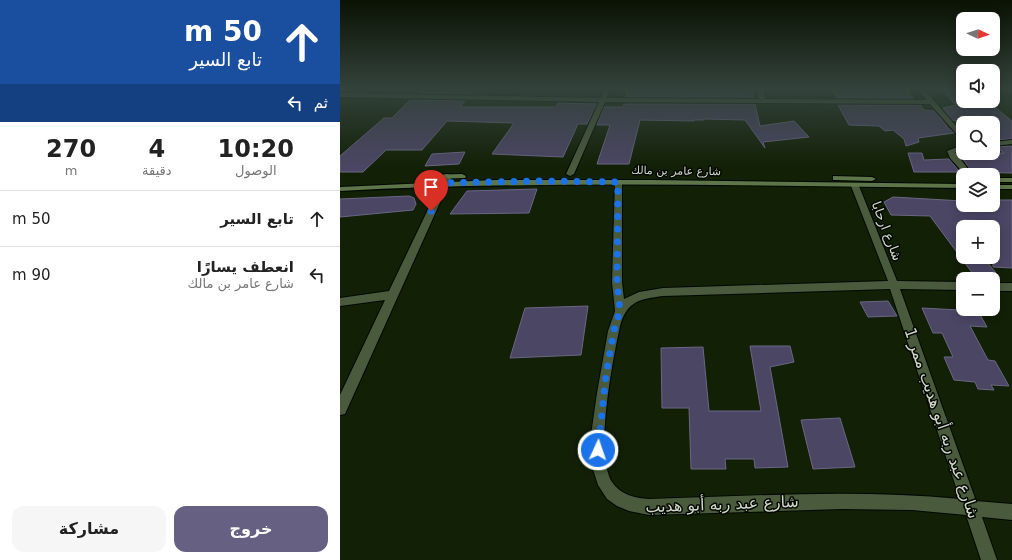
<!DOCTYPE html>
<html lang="ar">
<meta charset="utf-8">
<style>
body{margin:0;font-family:"DejaVu Sans",Cairo,sans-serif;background:#f6f6f6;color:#222;direction:rtl;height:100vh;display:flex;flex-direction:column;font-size:15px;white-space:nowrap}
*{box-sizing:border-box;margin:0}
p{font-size:13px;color:#767676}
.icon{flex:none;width:22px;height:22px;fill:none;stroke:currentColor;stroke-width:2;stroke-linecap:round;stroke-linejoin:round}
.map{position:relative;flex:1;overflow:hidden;direction:ltr}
.panel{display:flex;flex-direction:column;background:#fff;width:340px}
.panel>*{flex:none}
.hud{background:#1a4fa0;color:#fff;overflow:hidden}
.needle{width:26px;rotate:94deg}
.tools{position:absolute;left:616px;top:12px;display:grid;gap:8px}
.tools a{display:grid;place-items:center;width:44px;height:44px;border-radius:8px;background:#fff;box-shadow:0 2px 10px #0003;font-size:20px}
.pin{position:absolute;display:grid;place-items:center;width:34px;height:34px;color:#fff;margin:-41px -17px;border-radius:50% 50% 50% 0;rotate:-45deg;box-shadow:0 0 4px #0007}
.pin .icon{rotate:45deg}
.me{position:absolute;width:44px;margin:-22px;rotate:3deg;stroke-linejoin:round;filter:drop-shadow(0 0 3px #0008)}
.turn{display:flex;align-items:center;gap:14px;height:84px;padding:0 12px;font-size:18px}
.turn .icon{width:52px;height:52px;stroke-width:2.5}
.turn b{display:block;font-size:28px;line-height:34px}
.then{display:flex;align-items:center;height:38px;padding:0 12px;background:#0003;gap:8px;font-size:15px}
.eta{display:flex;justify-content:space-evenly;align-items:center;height:68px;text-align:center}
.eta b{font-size:24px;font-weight:600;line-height:28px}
.button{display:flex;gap:8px;margin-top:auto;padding:8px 12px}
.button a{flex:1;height:46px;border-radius:12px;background:#666082;color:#fff;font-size:16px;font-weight:600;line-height:46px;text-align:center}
.button a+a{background:#f6f6f6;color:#222}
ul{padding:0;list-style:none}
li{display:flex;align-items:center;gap:12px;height:56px;padding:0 12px;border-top:1px solid #e0e0e0}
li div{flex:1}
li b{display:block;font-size:15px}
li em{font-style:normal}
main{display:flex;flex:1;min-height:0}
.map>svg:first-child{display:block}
</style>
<main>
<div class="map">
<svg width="672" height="560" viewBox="0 0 672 560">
<rect width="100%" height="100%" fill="#122006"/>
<g fill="#4b4664" stroke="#6b6685">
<path d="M 82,88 L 136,88 L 131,94 L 78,93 Z"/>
<path d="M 288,88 L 412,89 L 413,97 L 286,97 Z"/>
<path d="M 491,88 L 565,89 L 573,98 L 497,98 Z"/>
<path d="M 600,88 L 623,88 L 623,101 L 647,101 L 672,121 L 672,139 L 653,140 L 653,119 L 647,121 L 640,115 L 613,121 L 603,108 L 616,105 Z"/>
<path d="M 70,100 L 125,101 L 120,107 L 216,107 L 218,103 L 257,104 L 247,124 L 238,124 L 223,157 L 152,154 L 174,123 L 107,121 L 82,150 L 46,150 L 23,172 L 0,172 L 0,156 L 44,118 L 52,118 Z"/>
<path d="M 284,104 L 415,104 L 420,126 L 454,121 L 469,137 L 423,142 L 425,148 L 405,120 L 364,119 L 364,120 L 354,120 L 354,121 L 300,120 L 289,164 L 257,164 L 270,125 L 257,125 L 264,107 L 283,107 Z"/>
<path d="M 498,105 L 580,105 L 584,110 L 594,111 L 607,126 L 606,126 L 614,133 L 578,138 L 579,142 L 566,146 L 564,139 L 553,130 L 545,131 L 539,126 L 509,125 Z"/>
<path d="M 672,146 L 672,173 L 632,172 L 622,158 L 627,158 L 623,153 L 664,153 L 656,147 Z"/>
<path d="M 125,152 L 119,164 L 85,166 L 92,154 Z"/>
<path d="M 568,153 L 582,153 L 584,160 L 609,159 L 620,172 L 574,172 Z"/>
<path d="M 197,189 L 189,213 L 110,214 L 127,191 Z"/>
<path d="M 69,196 L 74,198 L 76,204 L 73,210 L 0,217 L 0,199 Z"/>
<path d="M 553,197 L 623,201 L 623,205 L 653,205 L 653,200 L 672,200 L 672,268 L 653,267 L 653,221 L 623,220 L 623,257 L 643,257 L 656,273 L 633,274 L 590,216 L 551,215 L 544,202 Z"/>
<path d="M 548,301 L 557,316 L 528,317 L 520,302 Z"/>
<path d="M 248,306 L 241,355 L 170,358 L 185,308 Z"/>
<path d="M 582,308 L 638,311 L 647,327 L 630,326 L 648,360 L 655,361 L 669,386 L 651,385 L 654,390 L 638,389 L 635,382 L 614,380 L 604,357 L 613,357 L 602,333 L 593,333 Z"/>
<path d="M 410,346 L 450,346 L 454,362 L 430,367 L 448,467 L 415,468 L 414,459 L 385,459 L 386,469 L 351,469 L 349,408 L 322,408 L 321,348 L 363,347 L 369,411 L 421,411 Z"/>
<path d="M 500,418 L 515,467 L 473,469 L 461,420 Z"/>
</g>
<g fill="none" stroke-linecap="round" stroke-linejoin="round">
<g stroke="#010900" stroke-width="2">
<g id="street">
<path d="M 265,88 L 271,88 L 266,98 L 419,99 L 417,88 L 423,88 L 425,99 L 587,100 L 577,88 L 583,88 L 623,134 L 623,140 L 621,139 L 590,104 L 265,102 L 234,174 L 230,176 L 226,174 L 259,102 L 0,97 L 0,93 L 261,98 Z"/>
<path d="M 672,140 L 672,144 L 653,146 L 653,142 Z"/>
<path d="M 623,145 L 623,149 L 615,152 L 633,175 L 625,175 L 610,158 L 607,151 Z"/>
<path d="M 105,174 L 108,174 L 112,176 L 5,414 L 0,415 L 0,395 L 45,300 L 0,306 L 0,298 L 49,291 Z"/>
<path d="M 275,180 L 278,180 L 282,182 L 282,282 L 284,299 L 299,292 L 323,288 L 548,281 L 511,186 L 515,184 L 519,186 L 557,281 L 623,282 L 623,290 L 560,289 L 636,501 L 672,504 L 672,520 L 642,517 L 657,560 L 641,560 L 626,515 L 572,510 L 502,509 L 309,515 L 289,511 L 277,506 L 267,499 L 258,485 L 251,463 L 251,435 L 257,393 L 268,331 L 275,311 L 272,282 ZM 550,289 L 620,499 C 517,489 413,496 309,499 C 294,498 281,495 272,482 C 254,454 273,359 280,326 C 287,301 300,299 323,296 Z"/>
<rect x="653" y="283" width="19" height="8"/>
</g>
</g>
<g stroke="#010900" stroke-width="2">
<g id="secondary">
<path d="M 122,174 L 126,176 L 125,178 L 88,179 L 84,177 L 88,175 Z"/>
<path d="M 493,176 L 532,177 L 536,179 L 532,181 L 496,180 L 493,180 Z"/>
<rect x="653" y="178" width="19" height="4"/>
<path d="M 155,180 L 311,180 L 623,184 L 623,188 C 415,186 208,180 0,191 L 0,187 Z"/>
<rect x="653" y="185" width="19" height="4"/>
</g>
</g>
<use href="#street" fill="#4a5a3d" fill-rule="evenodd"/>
<use href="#secondary" fill="#5e754a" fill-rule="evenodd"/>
</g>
<linearGradient id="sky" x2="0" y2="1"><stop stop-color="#0a1203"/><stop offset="0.53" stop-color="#33423b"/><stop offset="1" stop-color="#33423b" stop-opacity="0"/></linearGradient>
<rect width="672" height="167" fill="url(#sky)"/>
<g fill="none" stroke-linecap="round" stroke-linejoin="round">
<path stroke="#1a73e8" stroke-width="7" stroke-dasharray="0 12.6" d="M 91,211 L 104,183 L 202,181 L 278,182 L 277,282 L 280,311 L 274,330 L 266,375 L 258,450"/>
</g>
<g text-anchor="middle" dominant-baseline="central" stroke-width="3" stroke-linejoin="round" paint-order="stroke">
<g font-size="11" fill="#d0d9c9" stroke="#040801">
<text transform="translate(336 171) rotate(1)">شارع عامر بن مالك</text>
</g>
<g font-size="13" fill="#d0d9c9" stroke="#040801">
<text transform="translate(547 231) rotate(69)">شارع ارحابا</text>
</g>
<g font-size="16" fill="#d0d9c9" stroke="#040801">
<text transform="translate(602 423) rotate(71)">شارع عبد ربه أبو هديب ممر 1</text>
<text transform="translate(382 504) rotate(-2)">شارع عبد ربه أبو هديب</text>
</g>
</g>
</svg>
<div class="tools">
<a><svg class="needle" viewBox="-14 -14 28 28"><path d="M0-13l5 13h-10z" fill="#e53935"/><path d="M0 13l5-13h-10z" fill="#767676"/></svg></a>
<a><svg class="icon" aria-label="sound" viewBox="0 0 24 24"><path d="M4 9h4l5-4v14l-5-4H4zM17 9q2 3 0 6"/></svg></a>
<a><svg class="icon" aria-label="search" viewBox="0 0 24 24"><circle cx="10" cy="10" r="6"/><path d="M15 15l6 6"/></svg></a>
<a><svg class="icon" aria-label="layers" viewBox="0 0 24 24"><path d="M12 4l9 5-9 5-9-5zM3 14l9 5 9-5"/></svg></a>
<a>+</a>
<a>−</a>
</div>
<div class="pin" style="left:91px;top:211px;background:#d93025"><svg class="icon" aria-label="arrive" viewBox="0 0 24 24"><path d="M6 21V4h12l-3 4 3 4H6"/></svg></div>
<svg class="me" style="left:258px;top:450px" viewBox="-20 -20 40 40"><circle r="17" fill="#1a73e8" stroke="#fff" stroke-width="3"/><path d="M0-11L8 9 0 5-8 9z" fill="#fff"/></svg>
</div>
<section class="panel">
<div class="hud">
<div class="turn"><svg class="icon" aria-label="ahead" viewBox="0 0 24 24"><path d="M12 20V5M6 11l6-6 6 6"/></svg><div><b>50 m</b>تابع السير</div></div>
<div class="then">ثم<svg class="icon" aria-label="left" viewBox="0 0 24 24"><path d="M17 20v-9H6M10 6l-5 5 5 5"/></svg></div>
</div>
<div class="eta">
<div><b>10:20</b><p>الوصول</p></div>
<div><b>4</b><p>دقيقة</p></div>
<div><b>270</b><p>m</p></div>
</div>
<ul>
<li><svg class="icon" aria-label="ahead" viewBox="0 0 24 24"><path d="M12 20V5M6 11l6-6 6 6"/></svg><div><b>تابع السير</b></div><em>50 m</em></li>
<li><svg class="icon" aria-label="left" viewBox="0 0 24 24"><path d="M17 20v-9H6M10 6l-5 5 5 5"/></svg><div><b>انعطف يسارًا</b><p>شارع عامر بن مالك</p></div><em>90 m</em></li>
</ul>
<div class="button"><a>خروج</a><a>مشاركة</a></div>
</section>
</main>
